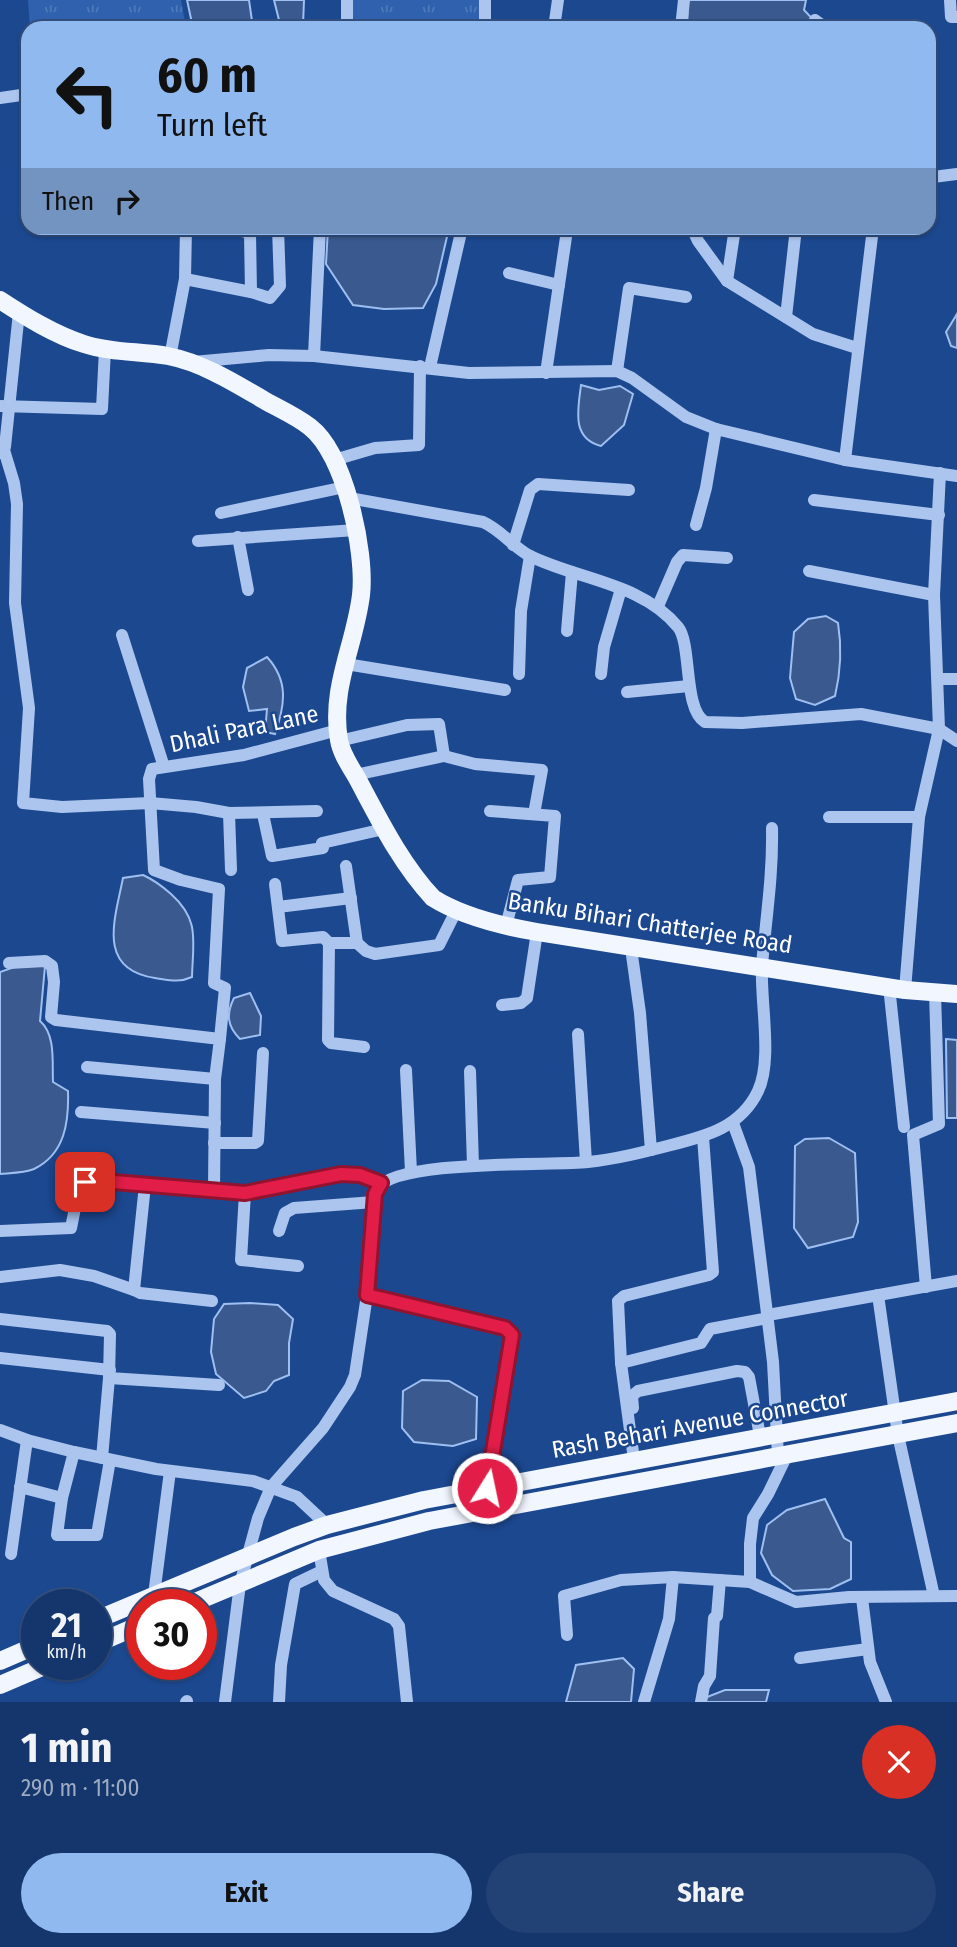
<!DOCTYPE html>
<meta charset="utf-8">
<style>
body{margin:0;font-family:"Fira Sans Condensed",sans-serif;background:#224174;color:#f1f3f6;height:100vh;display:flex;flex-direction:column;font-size:26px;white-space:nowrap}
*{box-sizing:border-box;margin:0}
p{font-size:23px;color:#9dabc2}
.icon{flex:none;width:38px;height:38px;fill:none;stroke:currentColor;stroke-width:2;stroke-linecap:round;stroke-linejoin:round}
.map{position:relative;height:1702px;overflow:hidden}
.panel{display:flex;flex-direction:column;background:#15366c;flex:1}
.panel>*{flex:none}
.hud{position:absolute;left:21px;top:21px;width:915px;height:214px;border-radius:21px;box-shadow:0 2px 5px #0004,0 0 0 2px #34507f;background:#90b9f0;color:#111;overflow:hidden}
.speed{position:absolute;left:21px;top:1589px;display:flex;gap:14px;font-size:35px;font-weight:700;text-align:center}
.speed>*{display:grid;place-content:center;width:91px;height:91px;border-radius:50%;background:#15366c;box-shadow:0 2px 5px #0004,0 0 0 2px #34507f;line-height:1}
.speed small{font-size:18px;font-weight:400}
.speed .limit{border:10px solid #d22;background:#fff;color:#111}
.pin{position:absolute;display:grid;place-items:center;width:60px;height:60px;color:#fff;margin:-30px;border-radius:14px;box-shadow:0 4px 10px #0006}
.me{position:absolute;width:77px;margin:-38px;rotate:10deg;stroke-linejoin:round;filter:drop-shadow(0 0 5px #0008)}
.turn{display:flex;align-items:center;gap:24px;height:147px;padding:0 21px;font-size:32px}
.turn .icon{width:91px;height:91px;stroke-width:2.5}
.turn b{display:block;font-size:49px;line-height:60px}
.then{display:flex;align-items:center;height:66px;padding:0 21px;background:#0003;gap:14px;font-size:26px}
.round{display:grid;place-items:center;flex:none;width:74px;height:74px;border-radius:37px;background:#224174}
.headline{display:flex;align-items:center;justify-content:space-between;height:119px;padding:0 21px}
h1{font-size:42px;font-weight:700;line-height:52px}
.button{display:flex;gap:14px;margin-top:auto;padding:14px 21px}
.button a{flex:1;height:80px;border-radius:42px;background:#90b9f0;color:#111;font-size:28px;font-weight:700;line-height:80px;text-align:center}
.button a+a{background:#224174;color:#f1f3f6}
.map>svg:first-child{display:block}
</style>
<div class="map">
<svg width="957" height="1702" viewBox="0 0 957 1702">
<defs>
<pattern id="park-tufts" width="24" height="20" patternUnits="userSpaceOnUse" patternTransform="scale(1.75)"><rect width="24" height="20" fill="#2f61ae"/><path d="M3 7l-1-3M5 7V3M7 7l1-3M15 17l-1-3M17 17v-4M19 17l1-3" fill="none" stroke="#4e79ba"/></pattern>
</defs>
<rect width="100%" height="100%" fill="#1c4890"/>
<g fill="url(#park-tufts)">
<path d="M 28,0 L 181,0 L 186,28 L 30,28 Z"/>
<path d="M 345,0 L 479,0 L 479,21 L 345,26 Z"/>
</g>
<g fill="#3a598f" stroke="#9ebff0" stroke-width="2">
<path d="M 187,0 L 249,0 L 253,28 L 193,28 Z"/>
<path d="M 274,0 L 304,0 L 303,25 L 280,24 Z"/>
<path d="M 688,0 L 806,0 L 804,10 L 821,28 L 687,28 Z"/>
<path d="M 328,228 L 449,228 L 436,284 L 423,308 L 384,309 L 353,305 L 326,264 Z"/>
<path d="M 957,314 L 957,348 L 951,346 L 946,332 Z"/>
<path d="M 581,385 L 599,390 L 620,386 L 633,394 L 624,425 L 601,446 C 571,438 578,410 581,385 Z"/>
<path d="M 826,616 L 838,623 C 842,648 841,671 835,696 L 815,705 L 796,699 L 790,678 L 794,632 L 808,619 Z"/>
<path d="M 267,657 C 289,681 285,705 275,734 L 265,732 L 267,709 L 249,711 L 243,687 L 247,668 Z"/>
<path d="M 143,875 C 154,880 162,886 171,894 C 200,920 193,940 192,977 C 179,983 169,980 155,978 C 96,969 115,919 123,878 Z"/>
<path d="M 26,963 L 45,966 L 40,1021 C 56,1035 52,1062 53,1082 L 68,1091 C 69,1122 65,1154 34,1169 C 24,1173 11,1173 0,1174 L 0,972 Z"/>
<path d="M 250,993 L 261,1016 L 260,1035 L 240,1039 C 227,1026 226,1014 234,998 Z"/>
<path d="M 946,1039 L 957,1040 L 957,1118 L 947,1118 Z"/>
<path d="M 829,1138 L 855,1153 L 858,1222 L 853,1237 L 808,1248 L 794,1228 L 795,1146 L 805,1139 Z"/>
<path d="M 250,1303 L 278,1305 L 293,1319 L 289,1343 L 289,1375 L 274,1381 L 266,1391 L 244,1398 L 216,1374 L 211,1352 L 214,1319 L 224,1304 Z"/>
<path d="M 422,1380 L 449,1381 L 477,1397 L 476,1439 L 453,1446 L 414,1442 L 402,1428 L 403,1391 Z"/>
<path d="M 825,1499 L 844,1538 L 851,1542 L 851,1579 L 830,1589 L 793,1591 L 772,1575 L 761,1553 L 767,1525 L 787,1510 Z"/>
<path d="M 623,1658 L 634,1669 L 631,1702 L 566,1702 L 576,1665 Z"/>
<path d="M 725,1690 L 769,1690 L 766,1702 L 705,1702 L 707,1697 Z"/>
</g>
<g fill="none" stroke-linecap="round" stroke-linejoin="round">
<g stroke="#abc5ee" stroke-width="12">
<path d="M 485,0 L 485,28"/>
<path d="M 950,0 L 951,17 L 957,17"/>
<path d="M 815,20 L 826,28"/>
<path d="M 347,28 L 347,0"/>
<path d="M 554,28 L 558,0"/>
<path d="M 681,28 L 684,0"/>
<path d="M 0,98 L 28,94"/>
<path d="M 929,166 L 933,177 L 957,174"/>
<path d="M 141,228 L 237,230 L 250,233 L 251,292"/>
<path d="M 692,228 L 698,241 L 727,281 L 813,334 L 857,348"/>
<path d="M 509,273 L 559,285"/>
<path d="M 185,279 L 251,292 L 270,298 L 280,286 L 278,228"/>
<path d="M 727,281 L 735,228"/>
<path d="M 786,317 L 796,228"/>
<path d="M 314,356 L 320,228"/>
<path d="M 170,357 L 185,279 L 186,228"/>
<path d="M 193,362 L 269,355 L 314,356 L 469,373 L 617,371 L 632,378 L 686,417 L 716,429 L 845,460 L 957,476"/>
<path d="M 430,367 L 462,228"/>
<path d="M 617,371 L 629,288 L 686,297"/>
<path d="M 546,373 L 566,237"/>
<path d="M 0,406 L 102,409 L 105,349"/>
<path d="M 4,450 L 14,483 L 17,504 L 15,603 L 29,708 L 23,803 L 62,807 L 150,803 L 196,807 L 229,813 L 317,811"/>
<path d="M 0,453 L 5,447 L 19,312"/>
<path d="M 334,460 L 375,448 L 419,445 L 420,366"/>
<path d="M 845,460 L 873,228"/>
<path d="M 349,498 L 483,522 C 501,530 513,547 530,556 C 579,580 642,583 678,627 C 692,644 683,709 705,722 L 742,723 L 861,714 L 939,729 L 957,741"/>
<path d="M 814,500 L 939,515"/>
<path d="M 221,513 L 345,487"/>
<path d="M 696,525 L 706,488 L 716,429"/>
<path d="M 238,537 L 248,590"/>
<path d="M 198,541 L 356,530"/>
<path d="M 513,545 L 530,490 L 538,484 L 629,490"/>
<path d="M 809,571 L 934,595"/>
<path d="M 658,606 L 677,562 L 683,555 L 727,558"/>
<path d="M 567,631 L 572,572"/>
<path d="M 122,635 L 164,767"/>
<path d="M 346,664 L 505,690"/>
<path d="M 519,674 L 521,611 L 530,556"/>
<path d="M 601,674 L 604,647 L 621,589"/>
<path d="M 938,679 L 957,679"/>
<path d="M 627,692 L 689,686"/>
<path d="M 339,741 L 407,725 L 439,724 L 444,756 L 355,775"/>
<path d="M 444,756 L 475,764 L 542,770 L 534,814"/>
<path d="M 490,811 L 555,816 L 550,877 L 518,880 L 506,926"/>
<path d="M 229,813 L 231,870"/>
<path d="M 263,814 L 272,856 L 323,848 L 322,843 L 384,829"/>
<path d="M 829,817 L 919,817"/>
<path d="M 346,866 L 357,943"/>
<path d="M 275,884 L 282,941 L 323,937 L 329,943 L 357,943 L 366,951 L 375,954 L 439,945 L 457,909"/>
<path d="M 278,907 L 351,898"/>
<path d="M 329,943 L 328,1040 L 331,1043 L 364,1047"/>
<path d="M 631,948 L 640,1013 L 651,1150"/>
<path d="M 9,963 L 45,961 L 52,966 L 54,982 L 51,1017 L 56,1020 L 220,1039 L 215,1079 L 214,1191"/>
<path d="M 889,986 L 904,1127"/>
<path d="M 905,990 L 919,817 L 939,729 L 934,595 L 940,473"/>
<path d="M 502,1005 L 521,1003 L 527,998 L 537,932"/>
<path d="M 578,1034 L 586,1162"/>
<path d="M 220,1039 L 225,988 L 214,983 L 219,889 L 181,880 L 154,870 L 149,779 L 152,769 L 244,755 L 338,730"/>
<path d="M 87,1067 L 215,1079"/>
<path d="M 406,1070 L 411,1172"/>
<path d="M 470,1071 L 473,1166"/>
<path d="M 81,1112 L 215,1123"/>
<path d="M 733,1123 L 749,1167 L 773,1362 L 778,1456"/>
<path d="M 214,1143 L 255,1143 L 258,1141 L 263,1053"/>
<path d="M 145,1185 L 134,1290 L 140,1293 L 212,1301"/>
<path d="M 245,1193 L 241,1260 L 298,1266"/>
<path d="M 0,1231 L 71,1228 L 79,1188 L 81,1184 L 90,1180 L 245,1193 L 341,1174 L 360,1175 L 381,1183"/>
<path d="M 279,1231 L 285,1213 L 294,1208 L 374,1202"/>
<path d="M 0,1277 L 60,1270 L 94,1276 L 134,1290"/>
<path d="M 926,1287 L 913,1135 L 939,1124 L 935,992"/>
<path d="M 367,1295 L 505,1328 L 512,1334 L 487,1488"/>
<path d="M 878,1295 L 898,1435 L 934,1596"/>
<path d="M 768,1315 L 957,1281"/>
<path d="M 0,1319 L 107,1331 L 110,1334 L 109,1378 L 102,1458"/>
<path d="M 0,1358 L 110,1370"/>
<path d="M 621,1363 L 701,1343 L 710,1329 L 768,1318"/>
<path d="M 109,1378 L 219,1385"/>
<path d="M 633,1408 L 632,1396 L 638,1391 L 737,1371 L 745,1372 L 749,1377 L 760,1436"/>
<path d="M 0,1430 L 27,1440 L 74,1452 L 156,1469 L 253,1481 L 297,1497 L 327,1525"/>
<path d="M 74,1452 L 62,1498 L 57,1535 L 97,1535 L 110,1460"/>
<path d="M 634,1460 L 621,1363 L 618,1301 L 624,1296 L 709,1275 L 713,1272 L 703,1137"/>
<path d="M 20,1487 L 62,1498"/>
<path d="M 319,1550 L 324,1580 L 333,1591 L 394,1619 L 399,1626 L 407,1702"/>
<path d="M 11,1554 L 27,1440"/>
<path d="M 750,1582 L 750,1544 L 753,1518 L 768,1494 L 787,1455"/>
<path d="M 154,1595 L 170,1471"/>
<path d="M 862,1598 L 870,1662 L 886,1702"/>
<path d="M 567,1635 L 564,1596 L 621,1580 L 673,1577 L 750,1582 L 796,1602 L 849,1597 L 957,1596"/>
<path d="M 800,1658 L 868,1649"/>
<path d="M 186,1702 L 187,1701"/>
<path d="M 225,1702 L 240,1584 L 258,1518 L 271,1487 L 323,1428 L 350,1387 L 355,1375 L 367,1295 L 377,1189 C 396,1159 550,1166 588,1162 C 617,1159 644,1152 671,1145 C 707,1136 741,1127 758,1091 C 773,1060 760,1001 762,965 C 766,918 773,875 772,828"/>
<path d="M 279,1702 L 281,1665 L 295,1584 L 322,1571"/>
<path d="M 644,1702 L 669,1619 L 673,1577"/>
<path d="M 701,1702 L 704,1686 L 710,1676 L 714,1618 L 717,1616 L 720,1580"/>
</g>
<g stroke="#f2f6ff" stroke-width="18">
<path d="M 0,300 C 26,317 55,335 84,344 C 111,353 140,351 168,356 C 204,363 238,385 269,403 C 282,410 297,417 310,427 C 345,454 366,552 361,595 C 355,645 330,688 339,740 C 341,753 350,766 357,778 C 379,819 401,864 433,898 C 463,917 502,926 537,932 L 905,990 L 957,994"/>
<path d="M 188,1605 L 319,1550 L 429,1521 L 957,1423"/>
<path d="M 96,1620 L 294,1537 L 327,1525 L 424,1500 L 957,1401"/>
<path d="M 96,1644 L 142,1624"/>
<path d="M 0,1661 L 37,1645"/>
<path d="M 0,1685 L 49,1664"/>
</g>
</g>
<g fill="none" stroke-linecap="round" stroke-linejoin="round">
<g stroke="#92132f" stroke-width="18">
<path id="route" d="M 85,1182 L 90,1180 L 245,1193 L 341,1174 L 360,1175 L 381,1183 L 375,1194 L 367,1295 L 505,1328 L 512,1335 L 487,1488"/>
</g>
<use href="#route" stroke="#e11d48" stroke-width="12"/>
</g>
<g text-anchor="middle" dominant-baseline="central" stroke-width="5" stroke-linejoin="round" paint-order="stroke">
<g font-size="24" fill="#fff" stroke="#1c4890">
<text transform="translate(244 729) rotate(-12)">Dhali Para Lane</text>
<text transform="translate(650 923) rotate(9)">Banku Bihari Chatterjee Road</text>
<text transform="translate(700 1424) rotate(-10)">Rash Behari Avenue Connector</text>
</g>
</g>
</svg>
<div class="speed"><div>21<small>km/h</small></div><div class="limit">30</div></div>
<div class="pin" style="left:85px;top:1182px;background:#d93025"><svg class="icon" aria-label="arrive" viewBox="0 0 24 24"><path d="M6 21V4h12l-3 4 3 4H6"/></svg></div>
<svg class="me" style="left:487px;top:1488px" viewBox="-20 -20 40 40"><circle r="17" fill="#e11d48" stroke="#fff" stroke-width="3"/><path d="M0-11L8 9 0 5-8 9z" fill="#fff"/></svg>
<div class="hud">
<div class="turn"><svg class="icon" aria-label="left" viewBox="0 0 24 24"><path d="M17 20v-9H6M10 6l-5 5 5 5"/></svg><div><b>60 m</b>Turn left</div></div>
<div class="then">Then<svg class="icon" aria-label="right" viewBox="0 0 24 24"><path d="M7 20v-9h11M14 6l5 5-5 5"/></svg></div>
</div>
</div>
<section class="panel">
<div class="headline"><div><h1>1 min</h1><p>290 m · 11:00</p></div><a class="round" style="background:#d93025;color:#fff"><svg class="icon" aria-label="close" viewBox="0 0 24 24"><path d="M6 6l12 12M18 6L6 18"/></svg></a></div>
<div class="button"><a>Exit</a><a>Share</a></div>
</section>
